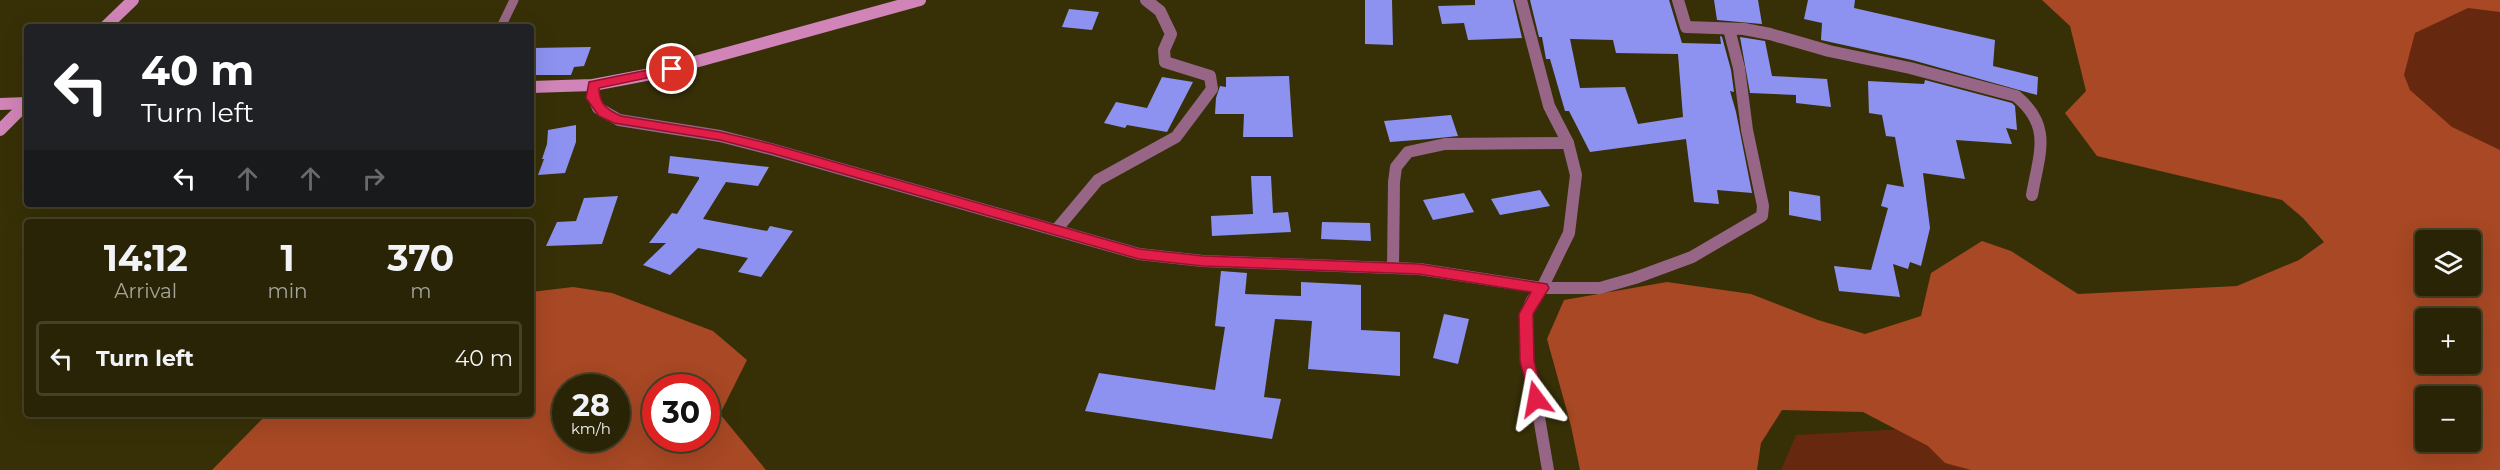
<!DOCTYPE html>
<meta charset="utf-8">
<style>
body{margin:0;font-family:Montserrat,sans-serif;background:#312c0f;color:#f1f3f6;height:100vh;display:flex;flex-direction:column;font-size:22px;white-space:nowrap}
*{box-sizing:border-box;margin:0}
p{font-size:20px;color:#a5a49a}
.icon{flex:none;width:33px;height:33px;fill:none;stroke:currentColor;stroke-width:2;stroke-linecap:round;stroke-linejoin:round}
.map{position:relative;flex:1;overflow:hidden}
.details{position:absolute;left:24px;top:219px;width:510px;height:198px;display:flex;flex-direction:column;background:#292405;border-radius:6px;box-shadow:0 6px 24px #0002,0 0 0 2px #454127}
.details>*{flex:none}
.top-card{position:absolute;left:24px;top:24px;width:510px;height:183px;border-radius:6px;box-shadow:0 6px 24px #0002,0 0 0 2px #454127;background:#202124;color:#fff;overflow:hidden}
.tools{position:absolute;left:2415px;top:230px;display:grid;gap:12px}
.tools a{display:grid;place-items:center;width:66px;height:66px;border-radius:6px;background:#292405;box-shadow:0 6px 24px #0002,0 0 0 2px #454127;font-size:30px}
.speed{position:absolute;left:552px;top:374px;display:flex;gap:12px;font-size:30px;font-weight:700;text-align:center}
.speed>*{display:grid;place-content:center;width:78px;height:78px;border-radius:50%;background:#292405;box-shadow:0 6px 24px #0002,0 0 0 2px #454127;line-height:1}
.speed small{font-size:15px;font-weight:400}
.speed .limit{border:9px solid #d22;background:#fff;color:#111}
.pin{position:absolute;display:grid;place-items:center;width:51px;height:51px;color:#fff;margin:-26px;border:3px solid #fff;border-radius:50%;box-shadow:0 2px 6px #0007}
.me{position:absolute;width:66px;margin:-33px;rotate:347deg;stroke-linejoin:round;filter:drop-shadow(0 0 4px #0008)}
.turn{display:flex;align-items:center;gap:21px;height:126px;padding:0 18px;font-size:27px}
.turn .icon{width:78px;height:78px;stroke-width:2.5}
.turn b{display:block;font-size:42px;line-height:51px}
.lanes{display:flex;align-items:center;height:57px;padding:0 18px;background:#0003;justify-content:center;gap:30px;direction:ltr}
.lanes .off{opacity:.35}
.eta{display:flex;justify-content:space-evenly;align-items:center;height:102px;text-align:center}
.eta b{font-size:36px;font-weight:700;line-height:42px}
ul{padding:0;list-style:none}
li{display:flex;align-items:center;gap:18px;height:75px;margin:0 12px 9px;padding:0 6px;border:3px solid #454127;border-radius:6px}
li div{flex:1}
li b{display:block;font-size:22px}
li em{font-style:normal}
.map>svg:first-child{display:block}
</style>
<div class="map">
<svg width="2500" height="470" viewBox="0 0 2500 470">
<rect width="100%" height="100%" fill="#373007"/>
<g fill="#672810">
<path d="M 2430,0 L 2500,0 L 2500,161 L 2442,130 L 2387,73 Z"/>
<path d="M 1943,427 L 2047,470 L 1781,470 L 1796,435 Z"/>
</g>
<g fill="#a84824" fill-rule="evenodd">
<path d="M 2042,0 L 2500,0 L 2500,12 L 2468,8 L 2415,33 L 2404,75 L 2410,90 L 2452,127 L 2500,150 L 2500,470 L 1971,470 L 1945,463 L 1928,446 L 1863,412 L 1782,410 L 1761,443 L 1757,470 L 1580,470 L 1571,426 L 1547,339 L 1564,300 L 1667,282 L 1751,294 L 1818,320 L 1865,334 L 1921,316 L 1931,273 L 1982,241 L 2011,251 L 2078,294 L 2237,286 L 2299,260 L 2324,242 L 2303,218 L 2282,200 L 2097,156 L 2065,113 L 2086,91 L 2070,26 ZM 2426,240 L 2470,240 L 2470,285 L 2426,285 ZM 2426,318 L 2470,318 L 2470,363 L 2426,363 ZM 2426,396 L 2470,396 L 2470,441 L 2426,441 Z"/>
<path d="M 573,287 L 612,293 L 713,331 L 747,360 L 720,414 L 766,470 L 212,470 L 267,414 L 531,414 L 531,292 ZM 566,387 L 616,387 L 616,438 L 566,438 ZM 656,387 L 706,387 L 706,438 L 656,438 Z"/>
</g>
<g fill="#8d92f0" fill-rule="evenodd">
<path d="M 1365,0 L 1392,0 L 1393,45 L 1365,44 Z"/>
<path d="M 1475,0 L 1513,0 L 1522,38 L 1468,40 L 1464,23 L 1442,24 L 1438,6 L 1475,5 Z"/>
<path d="M 1530,0 L 1669,0 L 1682,43 L 1721,44 L 1720,36 L 1722,37 L 1731,70 L 1734,92 L 1730,91 L 1736,112 L 1752,193 L 1717,190 L 1719,204 L 1694,202 L 1686,139 L 1590,152 L 1569,111 L 1565,111 L 1550,59 L 1546,59 L 1542,37 L 1539,37 ZM 1570,39 L 1613,40 L 1616,53 L 1678,54 L 1683,117 L 1638,124 L 1625,87 L 1580,88 Z"/>
<path d="M 1714,0 L 1758,0 L 1762,24 L 1717,20 Z"/>
<path d="M 1808,0 L 1855,0 L 1854,8 L 1995,40 L 1993,66 L 2038,77 L 2037,95 L 1912,60 L 1821,40 L 1822,23 L 1804,19 Z"/>
<path d="M 1069,9 L 1099,12 L 1092,30 L 1062,27 Z"/>
<path d="M 1740,37 L 1765,41 L 1772,76 L 1827,79 L 1831,107 L 1796,103 L 1796,95 L 1750,93 Z"/>
<path d="M 591,47 L 584,66 L 574,67 L 571,75 L 531,75 L 531,48 Z"/>
<path d="M 1289,76 L 1293,137 L 1243,137 L 1244,114 L 1215,114 L 1216,98 L 1220,86 L 1226,87 L 1226,77 Z"/>
<path d="M 1162,77 L 1193,82 L 1167,132 L 1127,125 L 1125,128 L 1104,123 L 1116,102 L 1147,108 Z"/>
<path d="M 1925,80 L 2012,103 L 2015,106 L 2017,130 L 2006,128 L 2012,144 L 1956,140 L 1965,179 L 1923,173 L 1930,228 L 1921,266 L 1910,262 L 1908,269 L 1893,264 L 1900,297 L 1839,291 L 1834,266 L 1871,270 L 1888,208 L 1881,206 L 1887,184 L 1904,187 L 1895,137 L 1886,136 L 1882,115 L 1869,113 L 1868,81 L 1924,84 Z"/>
<path d="M 1451,115 L 1458,136 L 1429,139 L 1390,142 L 1384,121 Z"/>
<path d="M 576,125 L 576,142 L 565,173 L 538,175 L 544,159 L 542,159 L 547,144 L 548,130 Z"/>
<path d="M 670,156 L 769,167 L 758,186 L 726,182 L 703,219 L 767,231 L 770,226 L 793,231 L 761,277 L 738,272 L 748,258 L 698,248 L 670,275 L 643,265 L 666,243 L 649,243 L 672,213 L 677,214 L 699,179 L 699,177 L 668,173 Z"/>
<path d="M 1251,176 L 1271,176 L 1273,213 L 1288,212 L 1291,232 L 1212,236 L 1211,216 L 1253,214 Z"/>
<path d="M 1540,190 L 1550,206 L 1500,215 L 1491,199 Z"/>
<path d="M 1789,191 L 1820,196 L 1821,221 L 1789,215 Z"/>
<path d="M 1464,193 L 1474,212 L 1433,220 L 1423,200 Z"/>
<path d="M 618,196 L 602,244 L 546,246 L 557,222 L 576,221 L 584,198 Z"/>
<path d="M 1322,222 L 1370,223 L 1371,241 L 1321,239 Z"/>
<path d="M 1221,271 L 1247,273 L 1245,294 L 1301,296 L 1301,282 L 1361,285 L 1361,330 L 1400,332 L 1400,376 L 1308,369 L 1312,321 L 1275,319 L 1264,397 L 1281,399 L 1272,439 L 1085,411 L 1099,373 L 1215,390 L 1225,327 L 1215,326 Z"/>
<path d="M 1444,314 L 1469,319 L 1458,364 L 1433,358 Z"/>
</g>
<g fill="none" stroke-linecap="round" stroke-linejoin="round">
<path stroke="#976687" stroke-width="9" d="M 501,27 L 514,0"/>
<g stroke="#976687" stroke-width="12">
<path d="M 1521,0 L 1549,106 L 1568,143 L 1576,175 L 1569,233 L 1542,288 L 1532,300 L 1526,314 L 1527,361 L 1533,382 L 1548,470"/>
<path d="M 1678,0 L 1686,27 L 1744,29 L 1770,34 L 1829,51 L 1910,68 L 2016,96 C 2053,126 2039,154 2032,195"/>
<path d="M 593,85 L 594,98 L 598,108 L 619,120 L 720,136 L 771,149 L 1139,254 L 1203,261 L 1419,269 L 1542,288 L 1600,288 L 1635,278 L 1692,257 L 1762,216 L 1763,206 L 1747,130 L 1739,68 L 1729,29"/>
<path d="M 1056,230 L 1098,180 L 1176,137 L 1212,89 L 1210,76 L 1165,62 L 1164,50 L 1171,34 L 1160,11 L 1146,0"/>
<path d="M 1393,268 L 1394,182 L 1396,167 L 1408,152 L 1445,144 L 1568,143"/>
</g>
<g stroke="#d184b8" stroke-width="12">
<path d="M 105,27 L 133,0"/>
<path d="M 531,87 L 593,85 L 651,74 L 920,0"/>
<path d="M 0,104 L 27,103"/>
<path d="M 0,130 L 27,103"/>
</g>
</g>
<path fill="#e11d48" stroke="#92132f" stroke-width="1.5" d="M 672,65 L 676,66 L 676,72 L 599,88 C 599,104 607,110 621,116 L 720,132 L 771,144 L 1139,249 L 1203,256 L 1419,264 L 1547,284 L 1549,288 L 1533,314 L 1534,361 L 1544,399 L 1542,403 L 1531,403 L 1520,361 L 1519,314 L 1531,292 L 1419,274 L 1203,266 L 1139,259 L 771,153 L 720,140 L 614,123 L 599,116 L 586,98 L 589,82 Z"/>
</svg>
<div class="tools">
<a><svg class="icon" aria-label="layers" viewBox="0 0 24 24"><path d="M12 4l9 5-9 5-9-5zM3 14l9 5 9-5"/></svg></a>
<a>+</a>
<a>−</a>
</div>
<div class="speed"><div>28<small>km/h</small></div><div class="limit">30</div></div>
<div class="pin" style="left:672px;top:69px;background:#d93025"><svg class="icon" aria-label="arrive" viewBox="0 0 24 24"><path d="M6 21V4h12l-3 4 3 4H6"/></svg></div>
<svg class="me" style="left:1536px;top:399px" viewBox="-20 -20 40 40"><path d="M0-17L14 15 0 8-14 15z" fill="#e11d48" stroke="#fff" stroke-width="4"/></svg>
<div class="top-card">
<div class="turn"><svg class="icon" aria-label="left" viewBox="0 0 24 24"><path d="M17 20v-9H6M10 6l-5 5 5 5"/></svg><div><b>40 m</b>Turn left</div></div>
<div class="lanes"><svg class="icon" aria-label="left" viewBox="0 0 24 24"><path d="M17 20v-9H6M10 6l-5 5 5 5"/></svg><svg class="icon off" aria-label="ahead" viewBox="0 0 24 24"><path d="M12 20V5M6 11l6-6 6 6"/></svg><svg class="icon off" aria-label="ahead" viewBox="0 0 24 24"><path d="M12 20V5M6 11l6-6 6 6"/></svg><svg class="icon off" aria-label="right" viewBox="0 0 24 24"><path d="M7 20v-9h11M14 6l5 5-5 5"/></svg></div>
</div>
<section class="details">
<div class="eta">
<div><b>14:12</b><p>Arrival</p></div>
<div><b>1</b><p>min</p></div>
<div><b>370</b><p>m</p></div>
</div>
<ul>
<li><svg class="icon" aria-label="left" viewBox="0 0 24 24"><path d="M17 20v-9H6M10 6l-5 5 5 5"/></svg><div><b>Turn left</b></div><em>40 m</em></li>
</ul>
</section>
</div>
